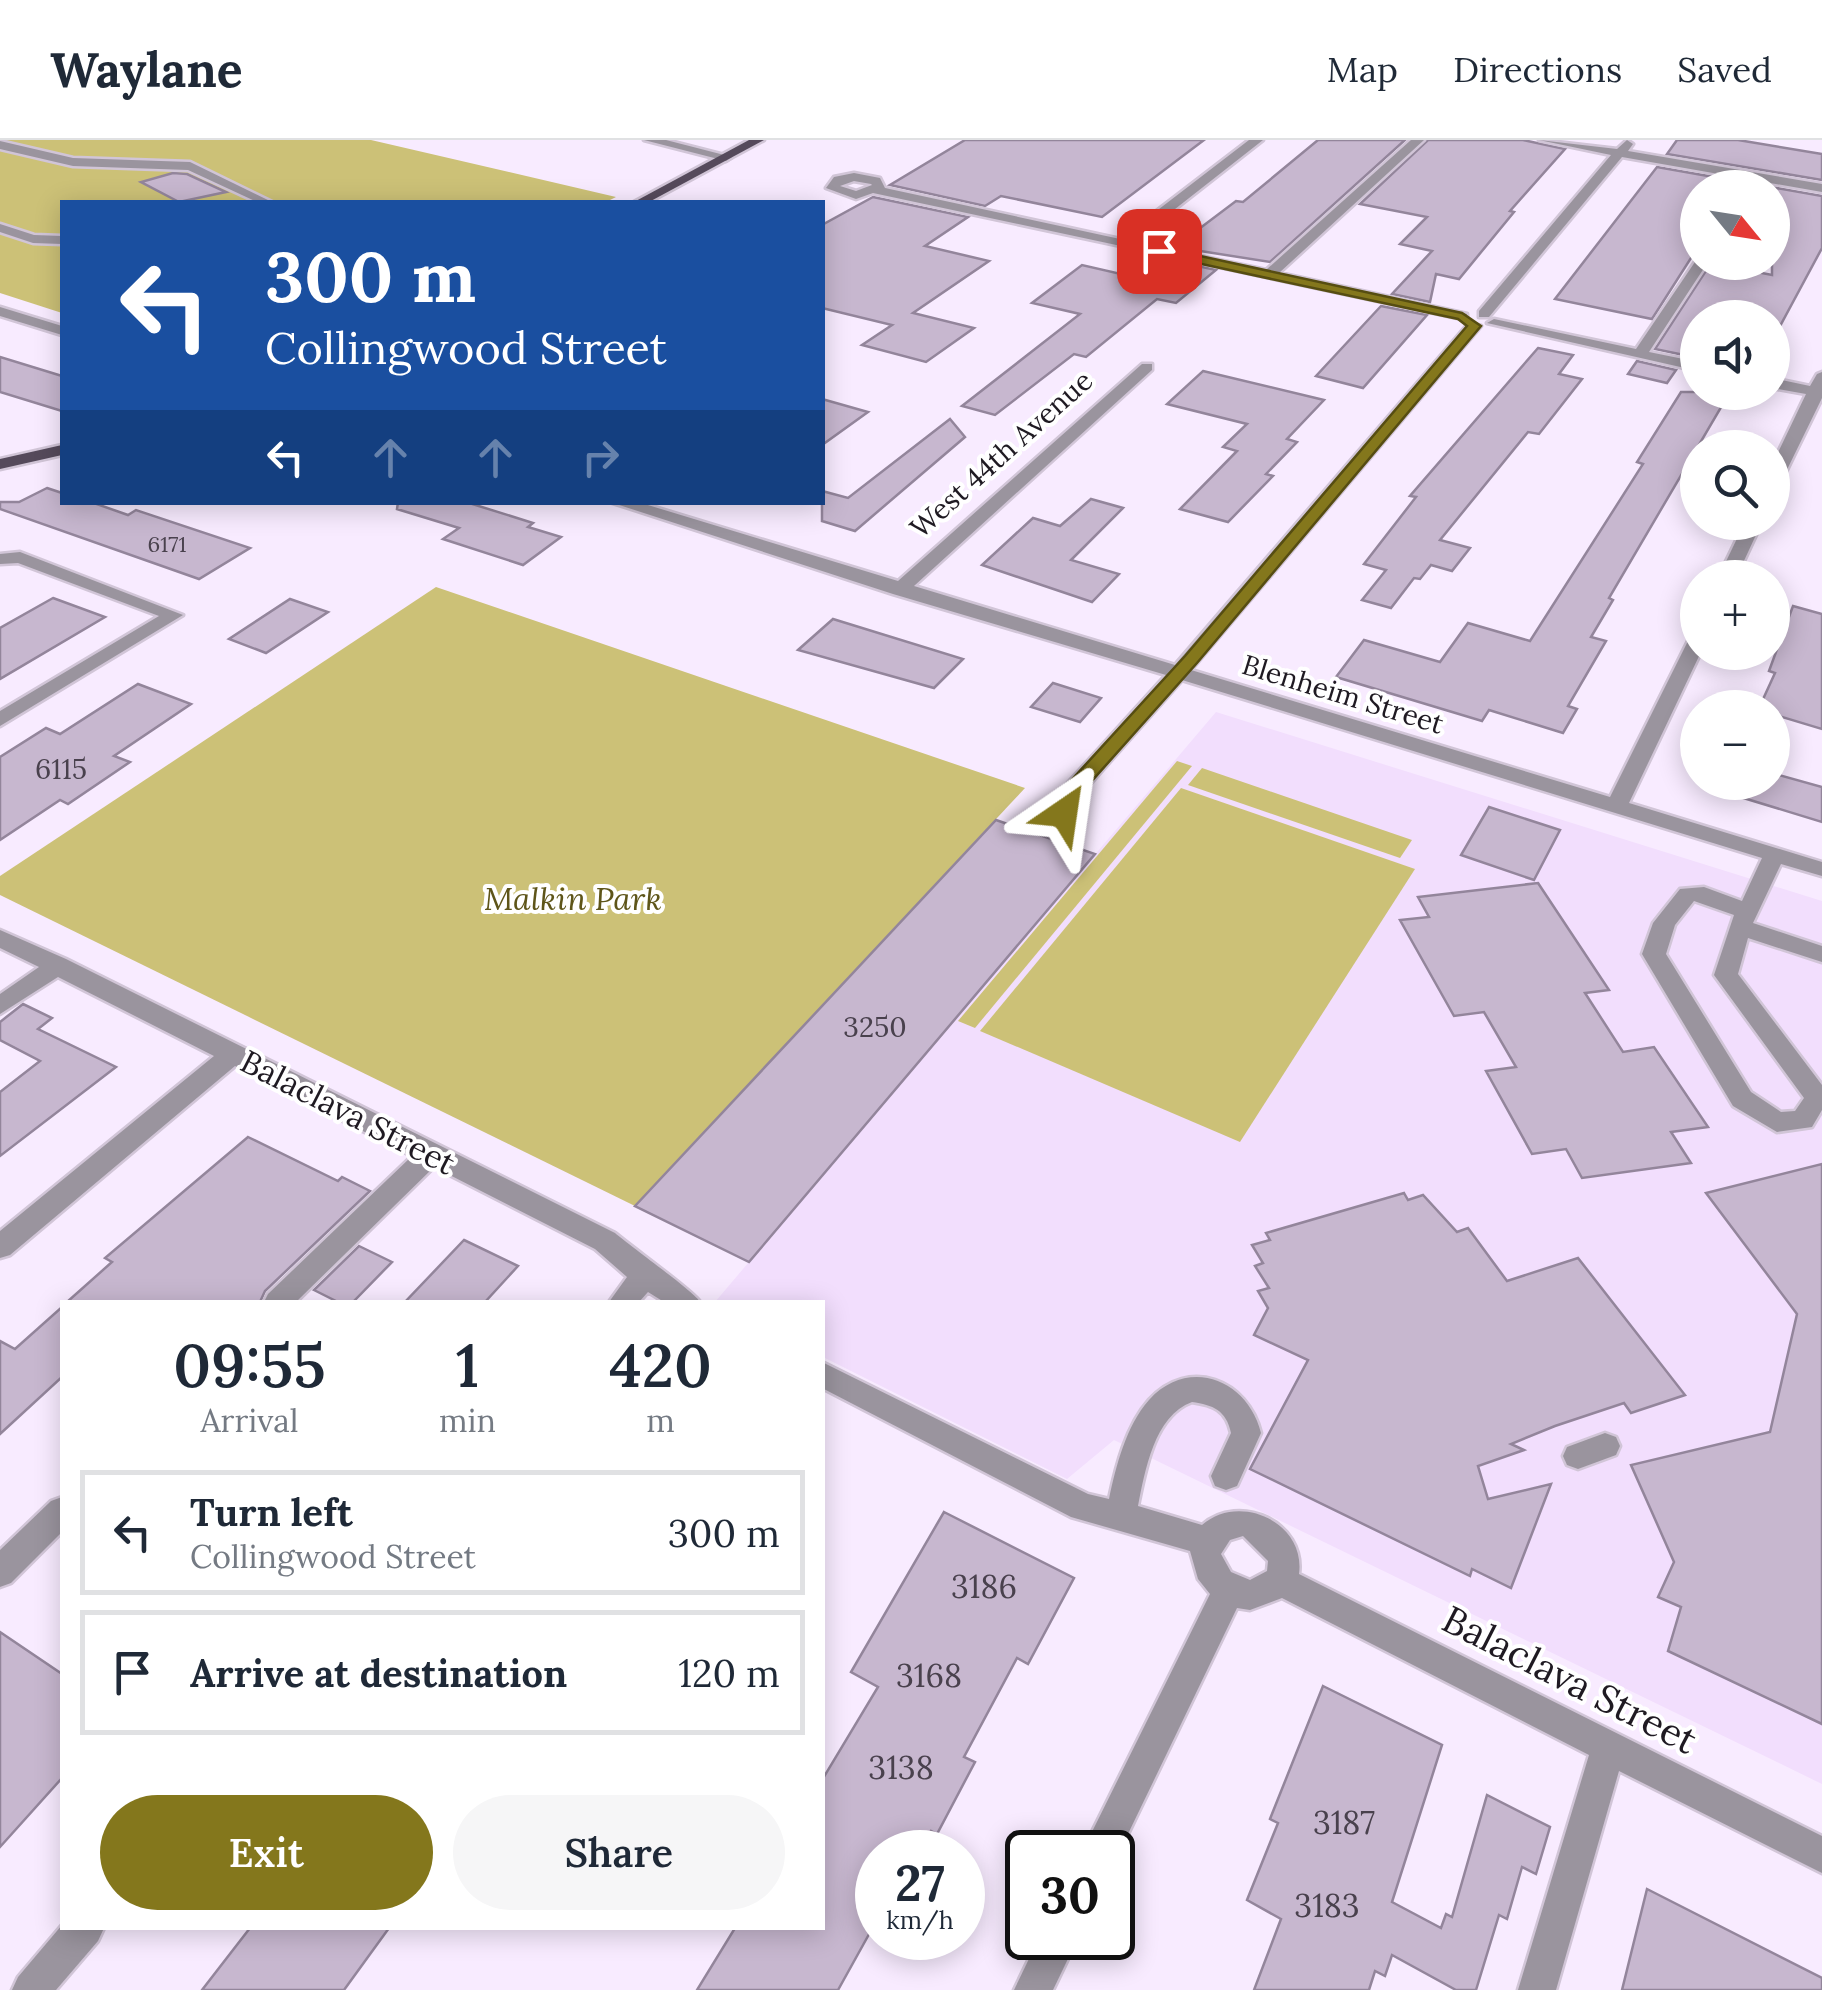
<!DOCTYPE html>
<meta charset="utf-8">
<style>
body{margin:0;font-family:Lora,serif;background:#f6f6f7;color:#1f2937;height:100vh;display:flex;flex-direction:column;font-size:38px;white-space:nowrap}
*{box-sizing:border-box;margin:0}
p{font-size:32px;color:#747a83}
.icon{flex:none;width:55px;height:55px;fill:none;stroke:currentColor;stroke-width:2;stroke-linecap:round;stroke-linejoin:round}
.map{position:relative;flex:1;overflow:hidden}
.details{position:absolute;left:60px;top:1160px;width:765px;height:630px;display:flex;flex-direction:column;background:#fff;border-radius:0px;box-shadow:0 5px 25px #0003}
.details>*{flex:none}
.hud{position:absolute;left:60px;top:60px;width:765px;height:305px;border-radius:0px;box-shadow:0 5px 25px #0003;background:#1a4fa0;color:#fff;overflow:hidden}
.needle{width:65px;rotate:120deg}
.tools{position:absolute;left:1680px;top:30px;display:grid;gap:20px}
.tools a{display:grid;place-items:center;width:110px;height:110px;border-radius:50%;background:#fff;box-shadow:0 5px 25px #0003;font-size:50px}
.speed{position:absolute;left:855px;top:1690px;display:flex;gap:20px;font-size:50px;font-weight:700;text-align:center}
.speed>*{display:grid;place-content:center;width:130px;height:130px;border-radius:50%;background:#fff;box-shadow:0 5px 25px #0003;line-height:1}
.speed small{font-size:25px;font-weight:400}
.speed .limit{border:5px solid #111;border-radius:15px;background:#fff;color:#111}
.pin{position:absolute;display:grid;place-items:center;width:85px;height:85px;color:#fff;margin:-42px;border-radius:20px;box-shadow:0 5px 15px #0006}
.me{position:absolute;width:110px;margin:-55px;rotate:32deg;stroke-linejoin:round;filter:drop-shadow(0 0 8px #0008)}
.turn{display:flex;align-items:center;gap:35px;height:210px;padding:0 40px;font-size:45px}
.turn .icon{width:130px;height:130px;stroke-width:2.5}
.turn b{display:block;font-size:70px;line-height:85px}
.lanes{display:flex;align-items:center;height:95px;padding:0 40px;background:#0003;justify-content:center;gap:50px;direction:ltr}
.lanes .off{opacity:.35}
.eta{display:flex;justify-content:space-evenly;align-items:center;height:170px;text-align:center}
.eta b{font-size:60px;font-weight:600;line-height:70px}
.primary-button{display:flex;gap:20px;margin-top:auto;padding:20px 40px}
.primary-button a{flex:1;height:115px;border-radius:60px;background:#84771c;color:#fff;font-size:40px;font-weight:600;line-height:115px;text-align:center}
.primary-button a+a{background:#f6f6f7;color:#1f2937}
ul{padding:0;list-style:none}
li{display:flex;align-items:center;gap:30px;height:125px;margin:0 20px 15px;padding:0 20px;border:5px solid #e0e1e3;border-radius:0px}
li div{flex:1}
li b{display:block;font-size:38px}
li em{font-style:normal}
header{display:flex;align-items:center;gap:60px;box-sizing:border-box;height:140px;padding:0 50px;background:#fff;border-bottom:2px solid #e0e1e3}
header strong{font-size:48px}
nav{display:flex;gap:55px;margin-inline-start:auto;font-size:35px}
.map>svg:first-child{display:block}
</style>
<header>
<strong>Waylane</strong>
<nav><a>Map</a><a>Directions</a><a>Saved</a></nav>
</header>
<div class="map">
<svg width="1822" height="1850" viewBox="0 0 1822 1850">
<rect width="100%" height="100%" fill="#f8ebff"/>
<path fill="#f2defd" d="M 1216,572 L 1822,761 L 1822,1644 L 1114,1300 L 1067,1339 L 823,1217 L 822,1162 L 715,1162 Z"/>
<g fill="#ccc177">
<path d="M 0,0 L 371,0 L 616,57 L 606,62 L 62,62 L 62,173 L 0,153 Z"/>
<path d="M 436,447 L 1025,648 L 635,1066 L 0,755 L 0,736 Z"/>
<path d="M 1177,621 L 1192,626 L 975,888 L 958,881 Z"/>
<path d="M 1202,628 L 1412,700 L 1400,718 L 1188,645 Z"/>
<path d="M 1181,648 L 1415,729 L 1240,1002 L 980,891 Z"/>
</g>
<g fill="#c7b7cf" stroke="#93859b" stroke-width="2.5">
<path d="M 965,0 L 1204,0 L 1102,77 L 1001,56 L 985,66 L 890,45 Z"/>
<path d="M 1318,0 L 1405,0 L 1270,122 L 1175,107 L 1236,61 L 1243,62 Z"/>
<path d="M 1428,0 L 1523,0 L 1565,9 L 1510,71 L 1514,72 L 1459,139 L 1436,134 L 1430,162 L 1392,154 L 1432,111 L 1400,104 L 1427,77 L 1360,64 Z"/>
<path d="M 1677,0 L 1738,0 L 1822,14 L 1822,40 L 1667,14 Z"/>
<path d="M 1657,27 L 1822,56 L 1822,108 L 1772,201 L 1772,178 L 1698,178 L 1698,194 L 1684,215 L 1655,209 L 1711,123 L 1772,135 L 1772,48 L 1698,48 L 1698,107 L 1652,179 L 1555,159 Z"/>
<path d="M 173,33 L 187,34 L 226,52 L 179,62 L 141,42 Z"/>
<path d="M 873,57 L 968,77 L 925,106 L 989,121 L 913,173 L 974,188 L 926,222 L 862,205 L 892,185 L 822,168 L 822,85 Z"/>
<path d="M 1161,118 L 1216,130 L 1176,163 L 1157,159 L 1086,217 L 1074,214 L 995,275 L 962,266 L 1080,174 L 1032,163 L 1082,125 L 1138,138 Z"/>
<path d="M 1381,166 L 1427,175 L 1363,248 L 1316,236 Z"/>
<path d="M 1538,208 L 1573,215 L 1559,234 L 1582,239 L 1539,294 L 1528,292 L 1440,400 L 1470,408 L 1452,431 L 1431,425 L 1420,439 L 1414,438 L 1391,468 L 1362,460 L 1386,430 L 1364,424 L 1416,357 L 1410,356 Z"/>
<path d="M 0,217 L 62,236 L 62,271 L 0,252 Z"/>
<path d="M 1637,221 L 1676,230 L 1667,243 L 1628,234 Z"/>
<path d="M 1203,231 L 1324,260 L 1287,299 L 1297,302 L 1266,334 L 1273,336 L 1228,382 L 1180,369 L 1237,311 L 1223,307 L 1247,284 L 1167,264 Z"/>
<path d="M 1681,252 L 1730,252 L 1609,458 L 1613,460 L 1591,497 L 1606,501 L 1568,566 L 1577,569 L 1563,593 L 1489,570 L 1482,581 L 1336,537 L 1364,500 L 1440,522 L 1468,483 L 1530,501 L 1643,324 L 1637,322 Z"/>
<path d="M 822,259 L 868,272 L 822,305 Z"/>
<path d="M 950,279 L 965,297 L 855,391 L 822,381 L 822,351 L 848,358 Z"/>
<path d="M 47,348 L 62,353 L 62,362 L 91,362 L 128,375 L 136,370 L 250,408 L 199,439 L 0,369 L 0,362 L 19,362 Z"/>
<path d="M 1091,359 L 1123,368 L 1071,420 L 1119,434 L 1092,462 L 982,425 L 1033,378 L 1060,386 Z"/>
<path d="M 398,362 L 466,362 L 533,383 L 528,387 L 561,397 L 523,425 L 443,399 L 459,388 L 397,369 Z"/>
<path d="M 53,458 L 105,477 L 0,539 L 0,488 Z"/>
<path d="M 290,459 L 328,472 L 266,513 L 229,499 Z"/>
<path d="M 1793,466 L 1822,474 L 1822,589 L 1772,574 L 1772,568 L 1759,568 L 1775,533 L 1769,531 Z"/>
<path d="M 833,479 L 963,519 L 934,548 L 798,510 Z"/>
<path d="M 1053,543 L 1101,558 L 1080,582 L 1031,567 Z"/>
<path d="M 138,544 L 191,564 L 114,616 L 130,622 L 68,664 L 60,660 L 0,700 L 0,617 L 46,588 L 60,594 Z"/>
<path d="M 1772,633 L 1822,647 L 1822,682 L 1714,649 L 1715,642 L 1772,642 Z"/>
<path d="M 1489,667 L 1560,690 L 1534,740 L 1461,715 Z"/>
<path d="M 996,680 L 1095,714 L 749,1122 L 635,1066 Z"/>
<path d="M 1538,743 L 1609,850 L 1585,853 L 1623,912 L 1654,907 L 1708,987 L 1671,992 L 1691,1023 L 1582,1038 L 1566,1009 L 1532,1014 L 1486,931 L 1516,927 L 1484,872 L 1454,876 L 1400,780 L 1429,777 L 1418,757 Z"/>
<path d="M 23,864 L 52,878 L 38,889 L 116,927 L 0,1016 L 0,952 L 40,921 L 0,900 L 0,882 Z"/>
<path d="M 248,997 L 338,1041 L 342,1037 L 370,1051 L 265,1151 L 260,1162 L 67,1162 L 112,1122 L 105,1118 Z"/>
<path d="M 1822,1024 L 1822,1584 L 1668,1511 L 1681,1467 L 1658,1457 L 1674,1422 L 1631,1325 L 1770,1292 L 1797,1174 L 1706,1053 Z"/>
<path d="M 1404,1053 L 1408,1060 L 1423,1055 L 1457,1092 L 1468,1088 L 1507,1141 L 1578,1118 L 1685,1255 L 1631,1273 L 1624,1263 L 1555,1286 L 1511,1304 L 1524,1310 L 1478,1326 L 1488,1359 L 1551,1344 L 1511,1448 L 1472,1429 L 1470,1436 L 1250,1329 L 1308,1220 L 1254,1195 L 1268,1168 L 1258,1151 L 1269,1148 L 1255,1126 L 1263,1123 L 1252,1105 L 1270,1100 L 1266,1093 Z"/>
<path d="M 464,1100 L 518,1126 L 485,1162 L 405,1162 Z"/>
<path d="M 359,1106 L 392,1122 L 353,1162 L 338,1162 L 314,1150 Z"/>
<path d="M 62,1167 L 62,1237 L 0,1294 L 0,1201 L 15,1209 Z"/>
<path d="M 944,1372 L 1074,1438 L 1028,1524 L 1017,1518 L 964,1617 L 975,1622 L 937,1694 L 931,1691 L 919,1712 L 878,1712 L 878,1778 L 838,1850 L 697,1850 L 735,1788 L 822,1788 L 822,1640 L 878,1547 L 851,1532 Z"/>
<path d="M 0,1492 L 62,1534 L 62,1638 L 0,1707 Z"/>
<path d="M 1323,1546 L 1442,1605 L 1392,1762 L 1441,1788 L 1446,1774 L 1452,1777 L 1487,1655 L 1550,1687 L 1536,1734 L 1522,1727 L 1507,1779 L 1499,1775 L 1476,1850 L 1456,1850 L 1392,1815 L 1385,1836 L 1375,1831 L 1369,1850 L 1254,1850 L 1281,1779 L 1247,1760 L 1278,1683 L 1270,1679 Z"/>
<path d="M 1647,1749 L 1822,1838 L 1822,1850 L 1622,1850 Z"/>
<path d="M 250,1788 L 389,1788 L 344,1850 L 202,1850 Z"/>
</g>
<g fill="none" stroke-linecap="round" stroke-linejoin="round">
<g stroke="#d1c5d7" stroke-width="5">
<g id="minor">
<path d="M 644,0 L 666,0 L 732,17 L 726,21 Z"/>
<path d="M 1249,0 L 1263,0 L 1133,102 L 1266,130 L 1411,0 L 1424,0 L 1279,133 L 1467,174 L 1467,180 L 873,53 L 856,59 L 826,48 L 834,37 L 854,33 L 880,38 L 885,48 L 1120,99 ZM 854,41 L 871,44 L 872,45 L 856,51 L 840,46 Z"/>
<path d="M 1539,0 L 1617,9 L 1627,0 L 1633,4 L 1628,11 L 1822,44 L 1822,52 L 1622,17 L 1489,177 L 1479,177 L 1479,171 L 1611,15 Z"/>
<path d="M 0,1 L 73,18 L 190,22 L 272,62 L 257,62 L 188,30 L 73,26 L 0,9 Z"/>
<path d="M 0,84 L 34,95 L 62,96 L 62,104 L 33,103 L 0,92 Z"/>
<path d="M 1697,119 L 1698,122 L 1708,122 L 1649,212 L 1698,222 L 1698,231 L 1487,183 L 1494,179 L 1636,209 Z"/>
<path d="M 0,167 L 62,186 L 62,195 L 0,176 Z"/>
<path d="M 1469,183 L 1481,186 L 1191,530 L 1610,657 L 1689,499 L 1698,493 L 1698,512 L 1701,512 L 1629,663 L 1822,722 L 1822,736 L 1781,724 L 1753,783 L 1822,806 L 1822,822 L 1748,798 L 1738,834 L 1822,945 L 1822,970 L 1812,987 L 1777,992 L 1733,966 L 1642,814 L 1653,783 L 1680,749 L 1704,747 L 1742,761 L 1762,718 L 1182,540 L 1083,652 L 1072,678 L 1056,678 L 1053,673 L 1066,645 L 1166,535 L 893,454 L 610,362 L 638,362 L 898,441 L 1142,224 L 1152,224 L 1152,230 L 914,446 L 1175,525 ZM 1694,761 L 1734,775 L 1714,835 L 1804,958 L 1795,971 L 1781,972 L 1751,952 L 1666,814 L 1675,785 Z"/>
<path d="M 1822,232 L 1822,258 L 1780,344 L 1772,349 L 1772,325 L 1806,254 L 1772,248 L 1772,238 L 1810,246 L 1817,234 Z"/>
<path d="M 1745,382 L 1762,382 L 1736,438 L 1718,438 Z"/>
<path d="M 20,412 L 183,475 L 0,586 L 0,571 L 159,476 L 18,423 L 0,424 L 0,414 Z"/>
<path d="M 0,790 L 66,819 L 615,1093 C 630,1106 696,1153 700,1162 L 664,1162 L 648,1152 L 639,1162 L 609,1162 L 627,1137 L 595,1109 L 434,1027 L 296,1162 L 264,1162 L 268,1154 L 412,1016 L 235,926 L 10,1115 L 0,1118 L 0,1091 L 214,916 L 58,837 L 0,874 L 0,854 L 39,827 L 0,808 Z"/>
<path d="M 822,1222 L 1088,1354 L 1109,1359 C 1116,1326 1126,1286 1149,1260 C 1189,1216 1248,1240 1261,1293 L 1237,1346 L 1226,1350 L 1215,1346 L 1211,1336 L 1231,1293 C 1226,1270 1213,1265 1192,1262 C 1154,1276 1145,1331 1138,1366 L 1202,1385 C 1239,1352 1306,1382 1299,1434 L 1822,1696 L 1822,1733 L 1619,1631 L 1556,1850 L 1518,1850 L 1589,1615 L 1282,1458 L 1250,1470 L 1237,1468 L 1113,1725 L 1112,1712 L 1082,1712 L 1210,1454 L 1198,1439 L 1190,1411 L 1071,1377 L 822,1248 ZM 1243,1396 L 1268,1421 L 1267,1431 L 1250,1440 L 1231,1432 L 1221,1414 L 1230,1400 Z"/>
<path d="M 1605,1293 L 1616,1297 L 1620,1306 L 1616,1315 L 1578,1329 L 1567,1325 L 1563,1316 L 1567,1307 Z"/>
<path d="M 62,1357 L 62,1392 L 11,1443 L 0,1447 L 0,1410 L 51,1361 Z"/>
<path d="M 62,1785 L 104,1788 L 98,1801 L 56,1850 L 12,1850 L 18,1837 Z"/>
<path d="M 1039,1798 L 1078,1798 L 1053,1850 L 1014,1850 Z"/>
</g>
</g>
<g stroke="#d1c5d7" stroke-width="5">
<g id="major">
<path d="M 749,0 L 764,0 L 649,62 L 634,62 Z"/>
<path d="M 62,305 L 62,315 L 0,329 L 0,319 Z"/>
</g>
</g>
<use href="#minor" fill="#9a949e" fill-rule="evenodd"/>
<use href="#major" fill="#554a5b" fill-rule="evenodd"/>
</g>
<path fill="#84771c" stroke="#564d12" stroke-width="2.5" d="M 1159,107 L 1462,173 L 1481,186 L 1197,523 L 1082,652 L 1070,677 L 1064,679 L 1054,673 L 1066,646 L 1185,516 L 1467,186 L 1458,179 L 1155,114 Z"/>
<g text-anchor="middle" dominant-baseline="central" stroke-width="8" stroke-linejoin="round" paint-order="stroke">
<g font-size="22" fill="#49414d">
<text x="167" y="404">6171</text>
</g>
<g font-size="28" fill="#1f1a22" stroke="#fff">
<text transform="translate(1001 314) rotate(-42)">West 44th Avenue</text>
<text transform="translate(1343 554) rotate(17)">Blenheim Street</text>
</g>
<g font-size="28" fill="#49414d">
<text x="61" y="629">6115</text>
<text x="875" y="887">3250</text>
</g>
<g font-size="32" font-style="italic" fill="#5e5519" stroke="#fff">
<text x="573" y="758">Malkin Park</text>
</g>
<g font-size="32" fill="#1f1a22" stroke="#fff">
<text transform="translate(348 972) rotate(27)">Balaclava Street</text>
</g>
<g font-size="32" fill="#49414d">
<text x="984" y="1446">3186</text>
<text x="929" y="1535">3168</text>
<text x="901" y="1627">3138</text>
<text x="1344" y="1682">3187</text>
<text x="1327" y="1765">3183</text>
</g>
<g font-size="38" fill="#1f1a22" stroke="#fff">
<text transform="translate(1570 1539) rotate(27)">Balaclava Street</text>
</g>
</g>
</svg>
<div class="tools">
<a><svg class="needle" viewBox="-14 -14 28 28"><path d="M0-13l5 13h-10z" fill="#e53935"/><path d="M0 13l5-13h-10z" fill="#747a83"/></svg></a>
<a><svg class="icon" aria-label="sound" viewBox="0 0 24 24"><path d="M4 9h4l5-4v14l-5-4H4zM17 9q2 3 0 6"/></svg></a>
<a><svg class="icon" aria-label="search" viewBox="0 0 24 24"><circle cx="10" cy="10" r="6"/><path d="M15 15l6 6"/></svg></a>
<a>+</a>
<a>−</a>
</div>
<div class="speed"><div>27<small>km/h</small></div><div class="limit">30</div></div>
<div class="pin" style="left:1159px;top:111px;background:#d93025"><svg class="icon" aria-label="arrive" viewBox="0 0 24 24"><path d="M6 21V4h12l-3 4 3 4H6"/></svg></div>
<svg class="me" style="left:1064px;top:673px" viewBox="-20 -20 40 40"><path d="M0-17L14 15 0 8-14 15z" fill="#84771c" stroke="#fff" stroke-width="4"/></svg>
<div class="hud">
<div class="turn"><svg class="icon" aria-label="left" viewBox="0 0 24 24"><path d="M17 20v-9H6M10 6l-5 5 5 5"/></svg><div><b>300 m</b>Collingwood Street</div></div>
<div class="lanes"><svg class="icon" aria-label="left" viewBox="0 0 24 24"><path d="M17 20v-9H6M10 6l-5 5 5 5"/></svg><svg class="icon off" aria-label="ahead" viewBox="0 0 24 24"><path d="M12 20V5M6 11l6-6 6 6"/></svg><svg class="icon off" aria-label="ahead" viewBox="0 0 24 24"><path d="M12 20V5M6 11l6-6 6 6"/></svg><svg class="icon off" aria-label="right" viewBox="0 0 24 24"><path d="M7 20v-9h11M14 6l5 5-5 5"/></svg></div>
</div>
<section class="details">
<div class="eta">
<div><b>09:55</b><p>Arrival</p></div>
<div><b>1</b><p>min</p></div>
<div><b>420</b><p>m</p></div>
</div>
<ul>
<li><svg class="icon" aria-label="left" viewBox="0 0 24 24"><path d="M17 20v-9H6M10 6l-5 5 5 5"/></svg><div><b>Turn left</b><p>Collingwood Street</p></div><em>300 m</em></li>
<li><svg class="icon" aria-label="arrive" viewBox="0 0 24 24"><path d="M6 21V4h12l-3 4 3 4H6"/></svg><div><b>Arrive at destination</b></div><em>120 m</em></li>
</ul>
<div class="primary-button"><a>Exit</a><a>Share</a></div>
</section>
</div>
